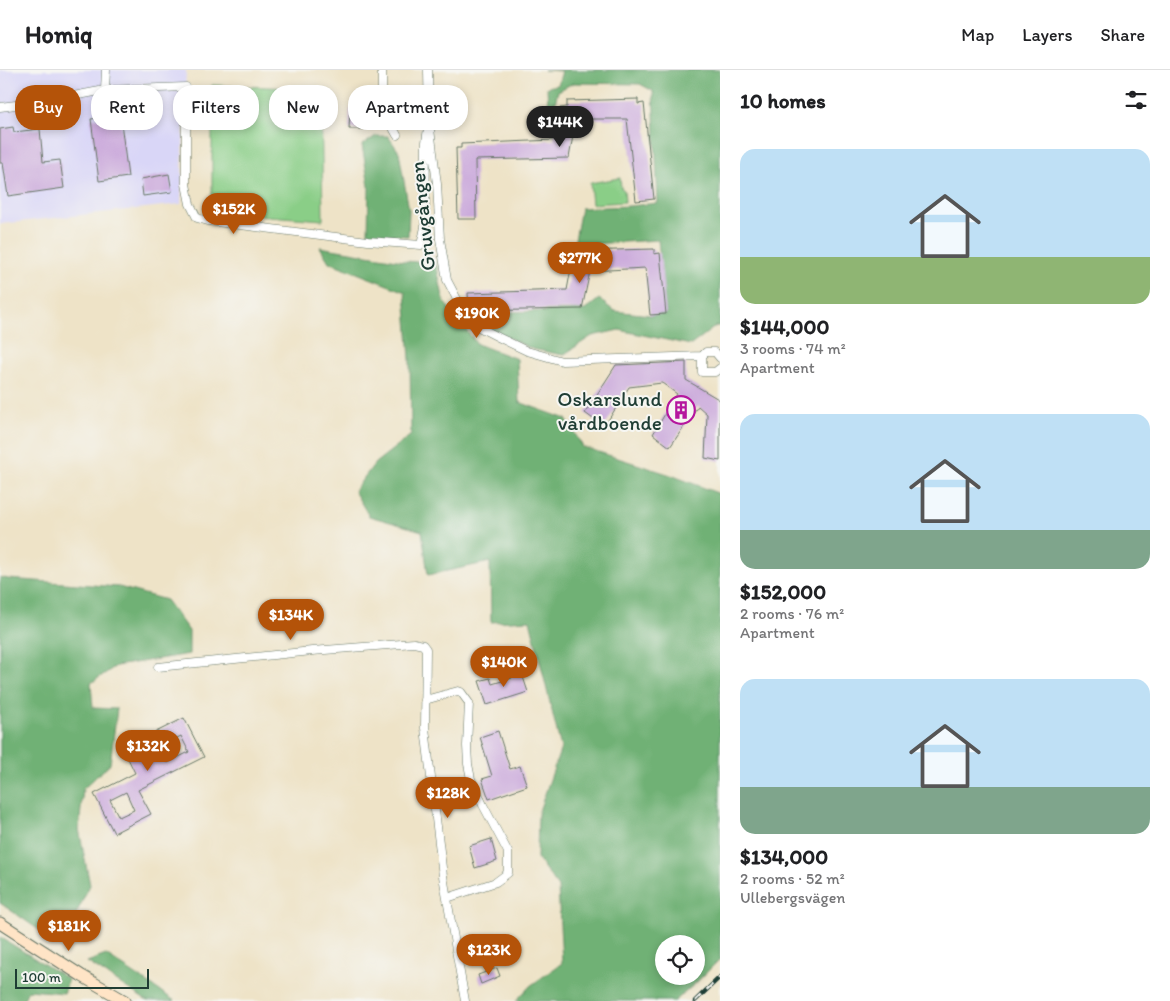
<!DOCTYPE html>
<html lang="en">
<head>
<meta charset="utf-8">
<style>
	:root { --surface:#fff; --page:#f6f6f6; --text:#202124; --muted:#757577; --line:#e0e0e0; --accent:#b45309 }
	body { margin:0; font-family:Itim,sans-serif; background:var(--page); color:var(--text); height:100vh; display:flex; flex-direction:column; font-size:19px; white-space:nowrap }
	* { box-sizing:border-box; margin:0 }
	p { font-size:16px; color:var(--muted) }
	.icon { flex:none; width:28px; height:28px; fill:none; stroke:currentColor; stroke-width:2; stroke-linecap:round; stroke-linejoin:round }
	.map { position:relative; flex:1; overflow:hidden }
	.details { display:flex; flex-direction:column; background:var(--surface); width:450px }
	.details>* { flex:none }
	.banner { position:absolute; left:15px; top:15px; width:475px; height:45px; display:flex; gap:10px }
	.tools { position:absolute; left:655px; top:865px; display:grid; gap:10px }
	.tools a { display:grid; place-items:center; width:50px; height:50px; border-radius:50%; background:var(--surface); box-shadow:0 2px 8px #0003; font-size:25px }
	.scale { position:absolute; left:15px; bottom:12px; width:134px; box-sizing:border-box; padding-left:5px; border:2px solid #1f3d34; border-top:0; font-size:14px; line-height:18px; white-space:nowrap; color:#1f3d34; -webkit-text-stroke:4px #f6f6f2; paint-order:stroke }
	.price { position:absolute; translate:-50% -42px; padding:0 11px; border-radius:18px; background:var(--accent); color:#fff; font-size:16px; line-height:32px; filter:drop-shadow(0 1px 2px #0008) }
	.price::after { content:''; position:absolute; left:50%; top:30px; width:15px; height:11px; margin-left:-8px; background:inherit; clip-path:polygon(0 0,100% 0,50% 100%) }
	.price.selected { background:#222; color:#fff }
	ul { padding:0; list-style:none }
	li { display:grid; align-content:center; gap:10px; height:265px; padding:0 20px }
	li span { display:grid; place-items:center; height:155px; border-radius:15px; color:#555 }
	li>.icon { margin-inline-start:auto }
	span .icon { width:90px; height:90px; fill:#fffc; stroke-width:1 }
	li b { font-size:21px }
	h2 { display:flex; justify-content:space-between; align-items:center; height:60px; padding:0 20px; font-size:21px }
	.chip { padding:0 18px; border-radius:20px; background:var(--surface); box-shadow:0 2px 8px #0003; font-size:18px; line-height:45px }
	.chip.selected { background:var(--accent); color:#fff }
	header { display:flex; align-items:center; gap:30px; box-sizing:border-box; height:70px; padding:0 25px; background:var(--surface); border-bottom:1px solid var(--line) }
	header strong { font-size:24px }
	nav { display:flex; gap:28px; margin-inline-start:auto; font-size:18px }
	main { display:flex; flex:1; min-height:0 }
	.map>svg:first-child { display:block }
	.built { fill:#d9d6f7 }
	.green { fill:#8ace87; stroke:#54865e }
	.forest { fill:#6fb174; stroke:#477754; fill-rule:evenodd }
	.building { fill:#ccacdc; fill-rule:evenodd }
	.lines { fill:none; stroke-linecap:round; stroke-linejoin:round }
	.street-casing { stroke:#677767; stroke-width:9 }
	.secondary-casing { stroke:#677767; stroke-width:13 }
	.street { stroke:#fff; stroke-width:8 }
	.secondary { stroke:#ffe4c6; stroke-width:11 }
	.rail-casing { stroke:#1f3d34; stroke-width:4.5 }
	.rail { stroke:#f6f6f2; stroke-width:2.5; stroke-dasharray:8; stroke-linecap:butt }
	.labels { text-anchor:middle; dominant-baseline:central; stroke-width:4; stroke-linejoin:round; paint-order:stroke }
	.street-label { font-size:21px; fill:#1f3d34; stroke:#f6f6f2 }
	.poi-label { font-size:21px; fill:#1f3d34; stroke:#f6f6f2; text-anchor:end }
</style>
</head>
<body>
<header>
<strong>Homiq</strong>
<nav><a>Map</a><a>Layers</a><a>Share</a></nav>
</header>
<main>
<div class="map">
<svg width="720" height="931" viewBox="0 0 720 931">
	<rect width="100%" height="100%" fill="#f6f6f2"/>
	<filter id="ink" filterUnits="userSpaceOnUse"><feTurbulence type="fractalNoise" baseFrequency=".02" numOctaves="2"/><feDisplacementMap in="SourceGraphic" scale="10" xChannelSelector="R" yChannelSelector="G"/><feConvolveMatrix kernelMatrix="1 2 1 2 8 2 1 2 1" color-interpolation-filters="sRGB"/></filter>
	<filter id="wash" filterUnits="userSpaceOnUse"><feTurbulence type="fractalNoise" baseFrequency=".0096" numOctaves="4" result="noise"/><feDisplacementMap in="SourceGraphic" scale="20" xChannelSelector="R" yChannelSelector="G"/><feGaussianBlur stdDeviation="1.12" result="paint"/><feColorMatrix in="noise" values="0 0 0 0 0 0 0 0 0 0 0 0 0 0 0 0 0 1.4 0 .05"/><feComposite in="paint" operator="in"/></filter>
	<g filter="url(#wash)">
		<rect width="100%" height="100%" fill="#eee3c7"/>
		<path class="built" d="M0 0H186L181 134 0 154Z"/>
		<path class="green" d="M212 15 321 19 323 150 212 142Z
			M620 108 621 118 624 120 625 132 592 134 590 113Z"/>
		<path class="forest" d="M544 0H720V256H716L691 275 619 260 592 266 563 285 532 279 473 251 472 243 585 240 599 229 614 241 650 245 666 244 658 170 574 175 581 138 630 136 658 133 653 21 640 14 573 13 558 21 549 57 547 17 558 15 562 1Z
			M376 66H388L399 82 409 140 408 166 368 164 369 116 362 75Z
			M320 177 403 191 436 193 444 232 477 274 517 289 519 332 566 349 583 377 671 405 720 424V889L698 911 675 931H516L530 916 562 893 558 817 537 788 538 744 561 678 530 550 491 552 490 492 428 505 422 461 369 446 354 421 375 393 411 365 410 289 405 222 329 192ZM664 874H696V906H664Z
			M0 507 8 509 119 517 166 530 189 561V584L116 596 91 613 93 638 117 639 110 694 83 719 79 759 90 815 61 875 0 833Z
			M0 867 68 909 64 923 28 920 23 931H0Z
			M106 885 175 931H147L87 892Z"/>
		<g id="blocks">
			<path class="building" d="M638 29V34L644 33 654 129 636 131 627 49H576L569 88 475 90 476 149H458L456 78H461V74L554 70 560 38 567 37V31Z
				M350 39 380 41 381 47H367L366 59H349Z
				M120 45 128 107 99 111 91 49Z
				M13 57 14 62 40 59 43 92 60 90 64 118 8 126 3 93H0V59Z
				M169 104 172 122 143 126 141 109Z
				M654 179V184L660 183 666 244 650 245 645 198 590 201 582 239 469 241 468 223 567 220 573 188H579V181Z
				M686 292V310L720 330V391L705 388 707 344 698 336 670 377 653 364 677 324 662 313 629 317 604 357 585 343 616 295Z
				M520 598 528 622 487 635 479 611 490 608 492 614 512 608 509 601Z
				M184 648 204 687 138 720 151 744 114 763 94 724 135 703 124 680 142 671V669ZM181 666 189 682 167 693 159 677ZM126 722 134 740 119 747 110 730Z
				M498 661 510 699 520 696 527 716 489 729 482 709 492 706 480 667Z
				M491 769 497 791 475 798 469 776Z
				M497 898 500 906 481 914 478 905Z"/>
		</g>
	</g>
	<g filter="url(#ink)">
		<use href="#blocks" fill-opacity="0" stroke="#677767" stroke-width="1"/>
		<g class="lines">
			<defs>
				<path id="street" d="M382 0V29L387 47 397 65
					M428 0 429 51 437 114 440 169 447 210 469 252 500 268 527 281 562 291 702 286 706 282H715L720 288
					M105 20 106 0
					M0 37 47 31 105 20 186 17V114L190 134 197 148 208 151 368 171 421 175 425 157 426 72 429 51
					M702 286V302H715L720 298
					M158 597 312 581 414 573 423 575 426 579 425 658 443 806 465 931
					M425 630 458 621 461 622 469 633 467 676 468 694 471 709 483 735 508 782V803L496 812 447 828"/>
				<path id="secondary" d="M0 853 82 906 125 931"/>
			</defs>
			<use href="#street" class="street-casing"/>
			<use href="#secondary" class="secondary-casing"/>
			<use href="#street" class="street"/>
			<use href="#secondary" class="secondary"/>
			<defs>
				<path id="rail" d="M695 931 720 907"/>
			</defs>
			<use href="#rail" class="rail-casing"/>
			<use href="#rail" class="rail"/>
		</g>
	</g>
	<defs>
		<symbol id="building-ring" viewBox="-11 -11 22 22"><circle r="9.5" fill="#f6f6f2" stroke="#b5179e" stroke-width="1.5"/><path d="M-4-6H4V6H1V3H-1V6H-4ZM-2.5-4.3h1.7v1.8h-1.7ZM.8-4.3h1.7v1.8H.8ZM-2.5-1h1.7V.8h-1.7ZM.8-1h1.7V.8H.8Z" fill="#b5179e"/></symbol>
	</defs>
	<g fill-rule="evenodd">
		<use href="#building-ring" x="665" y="324" width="32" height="32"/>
	</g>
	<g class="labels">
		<g class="street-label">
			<text transform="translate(422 146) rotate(-96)">Gruvgången</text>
		</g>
		<g class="poi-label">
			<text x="662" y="328">Oskarslund<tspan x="662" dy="24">vårdboende</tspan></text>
		</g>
	</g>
</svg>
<div class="tools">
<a><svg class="icon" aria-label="locate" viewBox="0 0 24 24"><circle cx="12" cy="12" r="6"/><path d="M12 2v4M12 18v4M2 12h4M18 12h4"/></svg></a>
</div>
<div class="scale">100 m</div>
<b class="price selected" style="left:560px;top:78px">$144K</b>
<b class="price" style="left:234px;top:165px">$152K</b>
<b class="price" style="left:580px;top:214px">$277K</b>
<b class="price" style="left:477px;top:269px">$190K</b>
<b class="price" style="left:291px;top:571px">$134K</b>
<b class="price" style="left:504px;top:618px">$140K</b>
<b class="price" style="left:148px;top:702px">$132K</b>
<b class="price" style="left:448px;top:749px">$128K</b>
<b class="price" style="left:69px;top:882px">$181K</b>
<b class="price" style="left:489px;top:906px">$123K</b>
<div class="banner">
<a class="chip selected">Buy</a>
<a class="chip">Rent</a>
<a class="chip">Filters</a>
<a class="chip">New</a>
<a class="chip">Apartment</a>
</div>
</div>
<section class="details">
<h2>10 homes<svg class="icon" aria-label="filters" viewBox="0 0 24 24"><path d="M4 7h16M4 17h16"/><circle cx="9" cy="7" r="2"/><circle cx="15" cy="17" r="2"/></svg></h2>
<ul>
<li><span style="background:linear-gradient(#bfe0f5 70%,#8fb573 0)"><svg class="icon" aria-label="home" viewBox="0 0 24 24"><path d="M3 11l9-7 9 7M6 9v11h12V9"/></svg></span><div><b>$144,000</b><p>3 rooms · 74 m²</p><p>Apartment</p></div></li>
<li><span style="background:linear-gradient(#bfe0f5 75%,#7fa58c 0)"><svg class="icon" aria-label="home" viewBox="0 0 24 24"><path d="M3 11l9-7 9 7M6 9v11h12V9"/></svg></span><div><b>$152,000</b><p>2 rooms · 76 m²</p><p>Apartment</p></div></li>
<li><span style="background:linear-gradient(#bfe0f5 70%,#7fa58c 0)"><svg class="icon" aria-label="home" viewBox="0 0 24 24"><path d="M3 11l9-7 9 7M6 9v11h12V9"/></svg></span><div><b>$134,000</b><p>2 rooms · 52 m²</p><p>Ullebergsvägen</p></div></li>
</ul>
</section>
</main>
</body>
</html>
